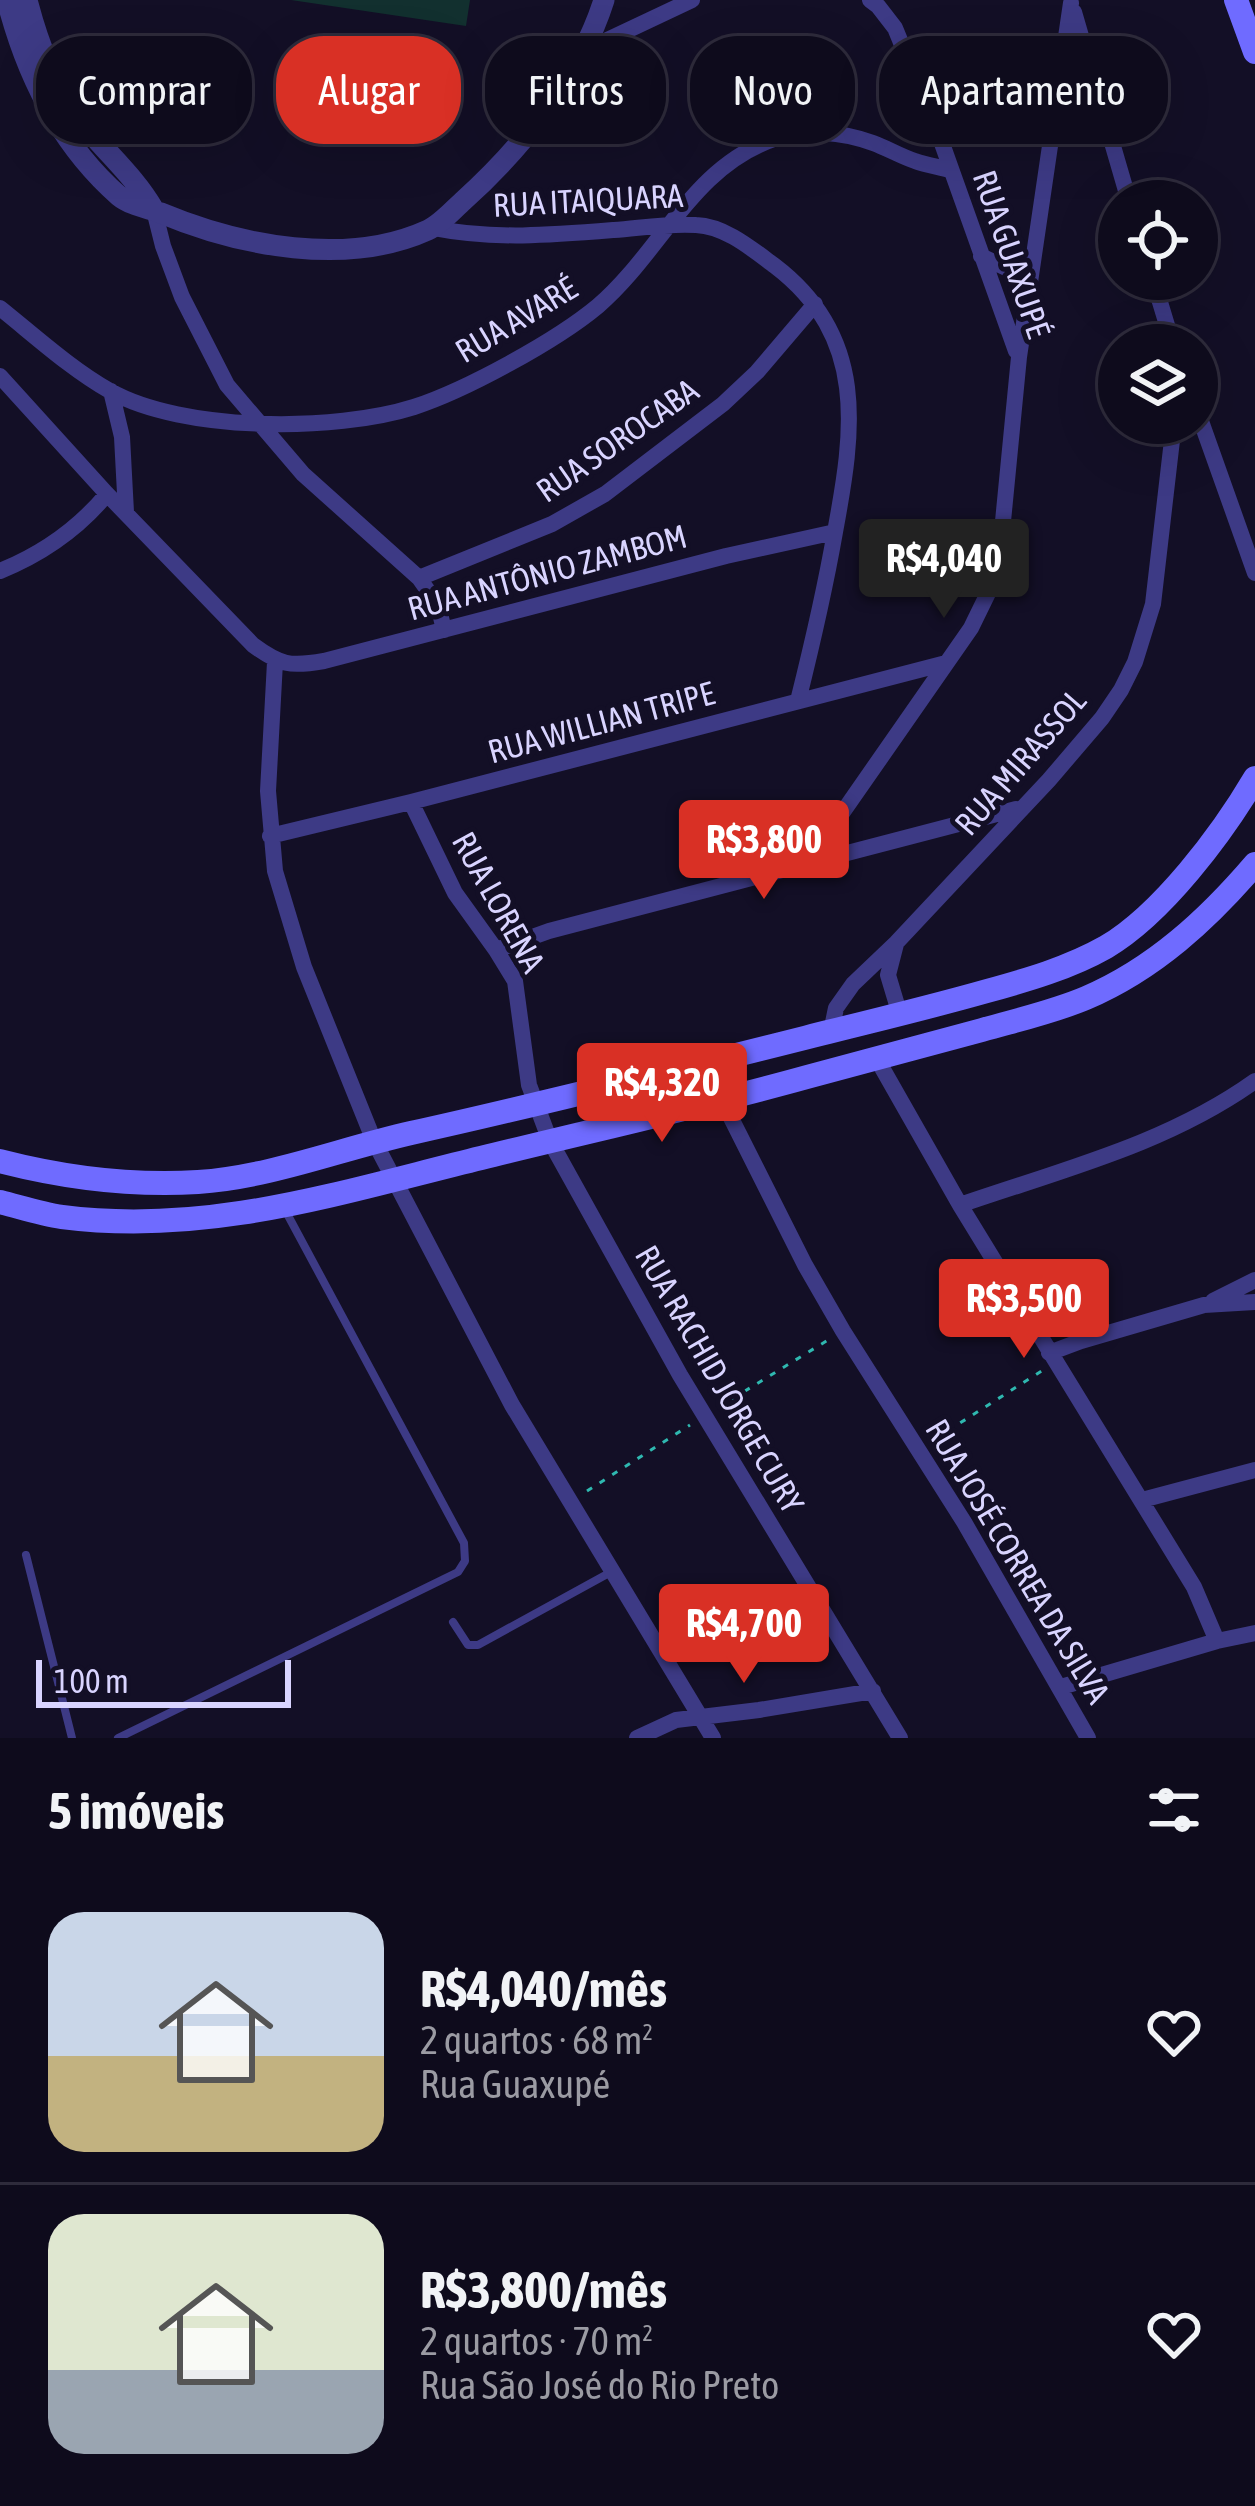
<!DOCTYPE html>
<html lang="pt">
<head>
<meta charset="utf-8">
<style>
	:root { --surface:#0e0b1c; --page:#171425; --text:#f1f3f6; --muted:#9b9ba3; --line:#2e2b3b; --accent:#d93025 }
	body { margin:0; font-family:"Asap Condensed",sans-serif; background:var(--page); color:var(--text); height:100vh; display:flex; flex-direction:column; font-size:45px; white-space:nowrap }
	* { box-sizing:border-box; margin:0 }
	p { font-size:39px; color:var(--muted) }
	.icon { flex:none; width:66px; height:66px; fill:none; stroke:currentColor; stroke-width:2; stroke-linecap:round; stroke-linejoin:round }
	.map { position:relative; height:1738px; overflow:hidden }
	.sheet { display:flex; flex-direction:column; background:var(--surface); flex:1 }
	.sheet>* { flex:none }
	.banner { position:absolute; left:36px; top:36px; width:1185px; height:108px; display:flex; gap:24px }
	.tools { position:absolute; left:1098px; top:180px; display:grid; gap:24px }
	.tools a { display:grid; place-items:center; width:120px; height:120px; border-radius:50%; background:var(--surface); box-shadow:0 12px 48px #0002,0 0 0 3px var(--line); font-size:60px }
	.scale { position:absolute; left:36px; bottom:30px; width:255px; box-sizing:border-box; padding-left:12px; border:6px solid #d9d4ff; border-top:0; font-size:33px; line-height:42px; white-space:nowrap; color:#d9d4ff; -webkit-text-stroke:9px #130f26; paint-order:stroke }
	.price { position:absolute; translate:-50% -102px; padding:0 27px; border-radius:12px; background:var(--accent); color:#fff; font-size:39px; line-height:78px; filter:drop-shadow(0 3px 6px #0008) }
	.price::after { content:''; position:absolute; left:50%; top:72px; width:36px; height:27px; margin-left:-18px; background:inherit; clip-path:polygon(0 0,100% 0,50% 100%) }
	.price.selected { background:#222; color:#fff }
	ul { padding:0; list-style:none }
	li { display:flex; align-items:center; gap:36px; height:300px; padding:0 48px }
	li+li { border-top:3px solid var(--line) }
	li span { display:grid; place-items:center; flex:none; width:336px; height:240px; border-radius:36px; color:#555 }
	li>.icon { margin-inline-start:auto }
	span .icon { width:144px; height:144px; fill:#fffc; stroke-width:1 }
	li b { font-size:51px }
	h2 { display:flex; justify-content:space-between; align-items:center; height:144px; padding:0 48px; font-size:51px }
	.tag { padding:0 42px; border-radius:48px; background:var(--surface); box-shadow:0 12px 48px #0002,0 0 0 3px var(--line); font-size:42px; line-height:108px }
	.tag.selected { background:var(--accent); color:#fff }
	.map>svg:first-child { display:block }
	.green { fill:#12302f }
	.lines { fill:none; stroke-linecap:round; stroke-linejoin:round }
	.path { stroke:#2fb8b0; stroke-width:3; stroke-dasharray:6 9; stroke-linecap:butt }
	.service { stroke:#3d3a85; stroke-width:8 }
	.minor { stroke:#3d3a85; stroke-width:16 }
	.tertiary { stroke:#3d3a85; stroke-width:21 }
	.secondary { stroke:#6f6bff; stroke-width:24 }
	.labels { text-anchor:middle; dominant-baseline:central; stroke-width:10; stroke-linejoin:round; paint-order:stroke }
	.street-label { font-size:33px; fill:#d9d4ff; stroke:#130f26 }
</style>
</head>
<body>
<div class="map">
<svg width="1255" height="1738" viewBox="0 0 1255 1738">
	<rect width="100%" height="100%" fill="#130f26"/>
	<path class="green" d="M291 0H470L466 26Z"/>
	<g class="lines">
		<path class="path" d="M719 1407 828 1340
			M935 1439 1043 1370
			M587 1491 690 1425"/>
		<path class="service" d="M26 1555 72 1738
			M453 1622 468 1645H478L611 1572
			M118 1738 458 1572 465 1561 464 1543 284 1208"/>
		<path class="minor" d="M870 0 878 6 895 28 939 135 1016 351
			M1074 12 1129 201
			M584 51 692 0
			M1052 125 1105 118
			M154 210 163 246 182 297 227 385 303 474 419 578 438 605 444 630
			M433 228C493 240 553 235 614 230 641 228 669 223 696 225 725 226 752 249 775 266 868 337 854 430 835 532 825 589 812 645 798 701
			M981 256 1029 279
			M1153 279 1173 345
			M0 308C35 336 71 369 110 391 183 432 335 432 414 407 466 390 556 341 598 306 660 253 692 167 774 139 805 128 843 132 873 143 887 148 900 156 915 161 926 165 939 167 950 170
			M0 376 107 494 253 645C280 665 290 667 324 661L726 556 835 532
			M111 391 122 437 126 512
			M1197 410 1255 573
			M0 571C42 554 78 529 107 494
			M419 578 552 524 605 494 723 404 757 372 815 304
			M275 662 268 791 275 871 304 967 374 1141 512 1405 713 1738
			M411 802 455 893 496 950 515 981 529 1085 550 1141 680 1375 900 1738
			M270 836 411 802 946 663
			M828 858 838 819 971 628 991 587 1000 552 1019 357 1071 3
			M896 944 888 975 900 1015
			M496 950 549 931 1016 809
			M831 1032 836 1008 853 984 896 943 1049 780 1102 718 1121 690 1135 662 1153 604 1174 423
			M877 1059 960 1205 1194 1587 1217 1641
			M722 1100 805 1265 843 1331 964 1522 1088 1738
			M960 1205C1061 1170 1167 1144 1255 1081
			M1213 1301 1255 1280
			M1049 1353 1081 1341 1204 1305 1255 1302
			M1142 1500 1255 1470
			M1061 1687 1217 1641 1255 1633
			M637 1738 676 1720 759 1710 873 1691"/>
		<path class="tertiary" d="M7 0C26 74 61 145 119 196 130 205 147 208 161 213 240 246 347 267 428 230 441 224 453 210 463 201 522 148 580 76 604 0
			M27 0C37 39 52 81 76 114 101 149 132 172 154 210"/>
		<path class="secondary" d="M1236 0 1255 52
			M0 1161C66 1178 131 1186 198 1182 271 1177 340 1149 411 1133 551 1102 689 1067 828 1032 881 1019 934 1006 987 991 1027 980 1069 968 1106 947 1162 914 1222 834 1255 778
			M0 1202C20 1207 41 1214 62 1217 208 1236 341 1192 481 1158 590 1131 699 1107 807 1077 865 1061 924 1046 982 1030 1017 1020 1053 1012 1086 998 1154 969 1208 919 1255 864"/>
	</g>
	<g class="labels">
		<g class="street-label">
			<text transform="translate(588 200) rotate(-3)">RUA ITAIQUARA</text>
			<text transform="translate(1012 254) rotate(71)">RUA GUAXUPÉ</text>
			<text transform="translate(516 319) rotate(-31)">RUA AVARÉ</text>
			<text transform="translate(617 440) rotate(-35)">RUA SOROCABA</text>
			<text transform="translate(547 572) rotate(-15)">RUA ANTÔNIO ZAMBOM</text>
			<text transform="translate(601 722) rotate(-15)">RUA WILLIAN TRIPE</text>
			<text transform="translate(1020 762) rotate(-49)">RUA MIRASSOL</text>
			<text transform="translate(499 902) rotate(61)">RUA LORENA</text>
			<text transform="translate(720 1379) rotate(60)">RUA RACHID JORGE CURY</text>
			<text transform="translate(1018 1561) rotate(59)">RUA JOSÉ CORREA DA SILVA</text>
		</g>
	</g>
</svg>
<div class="tools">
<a><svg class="icon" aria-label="locate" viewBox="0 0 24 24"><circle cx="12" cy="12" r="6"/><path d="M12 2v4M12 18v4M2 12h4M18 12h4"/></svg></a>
<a><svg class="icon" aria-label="layers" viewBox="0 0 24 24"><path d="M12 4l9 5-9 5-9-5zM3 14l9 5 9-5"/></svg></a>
</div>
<div class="scale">100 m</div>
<b class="price selected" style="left:944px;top:621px">R$4,040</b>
<b class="price" style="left:764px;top:902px">R$3,800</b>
<b class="price" style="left:662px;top:1145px">R$4,320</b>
<b class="price" style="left:1024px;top:1361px">R$3,500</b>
<b class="price" style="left:744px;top:1686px">R$4,700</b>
<div class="banner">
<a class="tag">Comprar</a>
<a class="tag selected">Alugar</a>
<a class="tag">Filtros</a>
<a class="tag">Novo</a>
<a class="tag">Apartamento</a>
</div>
</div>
<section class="sheet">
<h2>5 imóveis<svg class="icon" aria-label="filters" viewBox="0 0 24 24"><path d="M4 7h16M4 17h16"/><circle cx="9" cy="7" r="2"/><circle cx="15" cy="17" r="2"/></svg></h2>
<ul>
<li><span style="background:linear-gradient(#c9d6e8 60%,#c2b280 0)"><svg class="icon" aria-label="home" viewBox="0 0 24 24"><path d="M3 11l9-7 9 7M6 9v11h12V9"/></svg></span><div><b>R$4,040/mês</b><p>2 quartos · 68 m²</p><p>Rua Guaxupé</p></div><svg class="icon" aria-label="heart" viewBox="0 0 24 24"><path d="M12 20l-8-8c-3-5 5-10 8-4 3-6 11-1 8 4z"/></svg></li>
<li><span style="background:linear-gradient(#dfe7d0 65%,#9aa5b1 0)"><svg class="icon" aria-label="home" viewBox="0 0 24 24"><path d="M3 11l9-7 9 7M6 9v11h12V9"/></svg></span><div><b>R$3,800/mês</b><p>2 quartos · 70 m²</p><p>Rua São José do Rio Preto</p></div><svg class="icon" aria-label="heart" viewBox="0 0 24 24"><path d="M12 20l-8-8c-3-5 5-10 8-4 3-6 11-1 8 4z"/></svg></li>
</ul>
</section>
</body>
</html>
